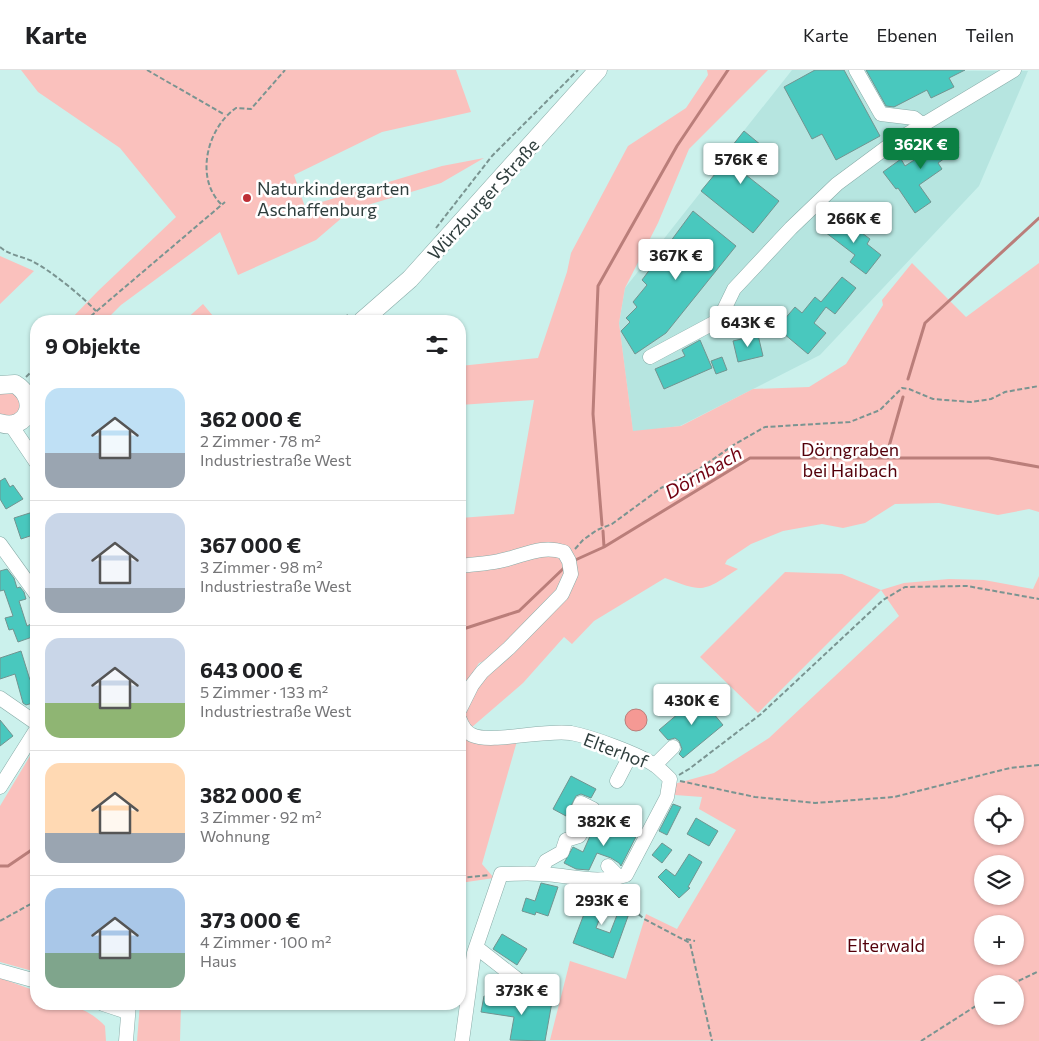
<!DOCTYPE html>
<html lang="de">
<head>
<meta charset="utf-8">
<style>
	:root { --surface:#fff; --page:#f6f6f6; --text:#202124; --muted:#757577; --line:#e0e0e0; --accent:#0b8043 }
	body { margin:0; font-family:Commissioner,sans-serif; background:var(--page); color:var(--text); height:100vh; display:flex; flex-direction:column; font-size:19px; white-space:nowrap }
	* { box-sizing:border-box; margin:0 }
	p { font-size:16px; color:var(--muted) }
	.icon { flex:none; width:28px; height:28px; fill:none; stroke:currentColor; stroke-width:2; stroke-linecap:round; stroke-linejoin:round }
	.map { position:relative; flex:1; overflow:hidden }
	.sheet { position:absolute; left:30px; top:245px; width:436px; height:695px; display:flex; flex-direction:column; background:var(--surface); border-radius:20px; box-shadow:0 1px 4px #0004 }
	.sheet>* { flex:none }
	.fabs { position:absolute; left:974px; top:725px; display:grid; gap:10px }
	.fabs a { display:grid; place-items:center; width:50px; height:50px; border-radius:50%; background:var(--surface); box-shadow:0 1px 4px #0004; font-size:25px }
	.price { position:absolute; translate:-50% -42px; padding:0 11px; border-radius:5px; background:#fff; color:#222; font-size:16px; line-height:32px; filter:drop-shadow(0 1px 2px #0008) }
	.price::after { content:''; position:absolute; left:50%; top:30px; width:15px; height:11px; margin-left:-8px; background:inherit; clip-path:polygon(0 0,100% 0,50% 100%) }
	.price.current { background:var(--accent); color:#fff }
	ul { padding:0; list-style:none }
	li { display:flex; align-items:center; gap:15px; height:125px; padding:0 15px }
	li+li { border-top:1px solid var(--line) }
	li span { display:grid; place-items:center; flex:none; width:140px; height:100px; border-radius:15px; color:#555 }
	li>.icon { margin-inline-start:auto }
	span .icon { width:60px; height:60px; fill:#fffc; stroke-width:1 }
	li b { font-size:21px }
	h2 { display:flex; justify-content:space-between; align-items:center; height:60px; padding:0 15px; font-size:21px }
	header { display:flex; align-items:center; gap:30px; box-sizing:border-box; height:70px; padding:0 25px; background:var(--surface); border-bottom:1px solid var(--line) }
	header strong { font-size:24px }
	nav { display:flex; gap:28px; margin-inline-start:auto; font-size:18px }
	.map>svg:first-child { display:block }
	.built { fill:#b6e5e0 }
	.green { fill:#fac1bd; fill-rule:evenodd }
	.water { fill:#f59994; stroke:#ba7e7a }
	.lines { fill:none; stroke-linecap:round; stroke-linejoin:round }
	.stream { stroke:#ba7e7a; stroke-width:3 }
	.building { fill:#49c8be; stroke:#719490; fill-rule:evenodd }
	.minor-casing { stroke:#89aca8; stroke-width:15 }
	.major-casing { stroke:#89aca8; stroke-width:19 }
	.path { stroke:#7a9491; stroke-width:2; stroke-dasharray:5 2.5; stroke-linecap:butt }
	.minor { stroke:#fff; stroke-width:14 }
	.major { stroke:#fff; stroke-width:18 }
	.poi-dot { fill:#be2f36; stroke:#fff; stroke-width:2 }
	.labels { text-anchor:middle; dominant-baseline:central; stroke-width:5; stroke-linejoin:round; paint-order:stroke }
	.poi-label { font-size:18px; fill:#2f3e3d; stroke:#fff; text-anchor:start }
	.street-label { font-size:18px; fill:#2f3e3d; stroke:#fff }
	.park-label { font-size:18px; fill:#53000a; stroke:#fff }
	.water-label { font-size:19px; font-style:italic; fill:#710010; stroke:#fff }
</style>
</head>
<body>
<header>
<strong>Karte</strong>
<nav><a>Karte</a><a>Ebenen</a><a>Teilen</a></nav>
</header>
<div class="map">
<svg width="1039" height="971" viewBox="0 0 1039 971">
	<rect width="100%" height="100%" fill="#cbf1ec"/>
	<path class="built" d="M792 0 1039 1H1028L979 116 820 285 680 356 633 362 619 253 625 218 719 99 716 96Z"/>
	<path class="green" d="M21 0H456L471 42 382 62 294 105 305 137 442 96 484 88 441 113 351 140 316 170 238 205 220 162 121 235 105 251H69L98 221 176 147 120 78 38 22Z
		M707 0H768L689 79 658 153 625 218 619 253 633 361 681 356 753 319 809 317 846 294 883 235 882 230 912 193 966 247 1039 193V442L1029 439 998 445 939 433 895 434 865 453 856 455 843 458 822 454 783 461 751 474 727 490 725 494 738 499C702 522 705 523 665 508L594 551 572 574 564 567 523 613 472 657 464 644C475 617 492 599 514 580L479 593 460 623V448L514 444 534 330 460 335V296L538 288 567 202 571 183 628 76 686 38 708 5Z
		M0 186 34 201 0 234Z
		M203 234 213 246 207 251H184Z
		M12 319 23 335 14 347 0 346V321Z
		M785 502 842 504 881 520 904 513 949 509 984 510 1033 519 1039 506V971L550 970 570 891 626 909 646 844 677 859 736 760 699 739 702 727 675 725 674 714 714 703 769 668 899 546 881 520 758 643 700 587ZM982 734H1015V766H982ZM982 794H1015V826H982ZM982 854H1015V886H982ZM982 914H1015V946H982Z
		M460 660 517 671 482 794 494 808 460 813Z
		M36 676V902L0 892V736Z
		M0 908 36 921V934C65 934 84 934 105 956L106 971H0Z
		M140 934H181L180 971H137Z"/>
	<path class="water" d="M625 650a11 11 0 1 1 22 0a11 11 0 1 1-22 0Z"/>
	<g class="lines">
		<path class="stream" d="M908 309 925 253 1039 148
			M886 387 903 327
			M602 455 593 344 598 216 677 76 728 0
			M603 461 604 477
			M573 491 604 477 750 388H989L1039 397
			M460 560 519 541 565 497
			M0 796H8L36 777"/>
	</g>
	<path class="building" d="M815 0H844L880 66 836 90 822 64 812 69 784 17Z
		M866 0H965L949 8 954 17 931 28 927 20 894 37 886 36Z
		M744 61 767 80 746 105 779 131 753 163 701 121 720 98 716 96Z
		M947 61 959 78 938 93 942 99 919 115 931 132 915 143 898 118 896 119 883 102 901 89 905 96 919 87 916 82Z
		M693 141 736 176 666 263 635 284 621 261 630 252 626 248 637 237 633 232 647 215 642 210Z
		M838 145 870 169 867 174 881 185 866 204 850 192 855 185 825 162Z
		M842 207 856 218 835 244 826 237 814 253 826 263 808 284 777 258 795 237 802 243 815 227 821 232Z
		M758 265 763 286 738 292 733 271Z
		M700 270 712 298 664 319 655 299 685 286 682 280Z
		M722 287 727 300 716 304 711 291Z
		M5 408 10 417 13 415 23 429 6 439 0 429V411Z
		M36 441V464L21 469 14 448Z
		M7 499 14 508 17 518 20 517 24 522 26 529 19 531 27 556 31 554 35 566 18 572 13 559 9 560 5 548 13 546 4 520 0 521V501Z
		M21 581 30 610 36 608V632L26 635 23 633 15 604 0 609V588Z
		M699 626 723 655 683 688 679 684 682 679 679 671 675 668 668 670 659 660Z
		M0 650 13 666 0 676Z
		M571 706 596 719 591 728 581 724 576 726 566 746 553 739Z
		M673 734 681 737 667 765 659 761Z
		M696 748 718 761 709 776 687 764Z
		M629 752 640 759 621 796 619 793 611 788 597 783 589 800 576 799 564 793 573 777 583 782 594 757 603 761 605 756 622 764Z
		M662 773 672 780 662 793 652 785Z
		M689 784 702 792 688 817 690 818 679 828 658 807 666 799 675 806Z
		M541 813 558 817 548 846 536 842 535 845 522 841 526 828 535 831Z
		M592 823 631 838 613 888 573 873ZM603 840 617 845 610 863 596 858Z
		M502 864 527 879 517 895 493 879Z
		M513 925 537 932H552L545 971 510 970 514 947 481 942 484 926 512 931Z"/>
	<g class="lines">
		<defs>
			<path id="minor" d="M856 0 881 44 914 48 923 55
				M650 287 719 250 734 219 791 158 837 114 891 74 1014 0
				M11 355 36 392
				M0 474 36 524
				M460 496C473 494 487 494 499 491 522 487 540 474 564 482L569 491 571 504 562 524 509 578 482 602 472 615 460 639
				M0 628 36 653
				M460 650C462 656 466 662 472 665 491 674 544 659 571 663 592 667 639 684 656 696 661 700 666 705 670 709L667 727 626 805C596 815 572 805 541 804 528 803 514 804 501 804L474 883 462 971
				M655 695 673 677
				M617 711 631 684
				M0 717 36 660
				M608 796 619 807
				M540 803 546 791 562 782 566 770 579 766 593 739 581 733 575 746 586 751
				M476 877 517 909 538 923
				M0 901 36 911
				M103 934 127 942
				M126 971 129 934"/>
			<path id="major" d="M362 251 410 209 598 0
				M0 315 15 314C40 329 28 362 0 353"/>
		</defs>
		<use href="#minor" class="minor-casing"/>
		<use href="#major" class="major-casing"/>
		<path class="path" d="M147 0 225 45
			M221 134C194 107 208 57 236 38L251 39 285 0
			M436 158 492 86 578 0
			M0 177C9 185 21 186 32 191 50 200 82 226 96 241
			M85 251 225 132
			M337 251 350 244
			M26 307 36 297
			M575 479 583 470 597 460 612 454 661 418 699 399 735 374 765 357 850 352 880 340 902 318 909 319 933 329 971 332 991 329 1005 322 1039 316
			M679 705 689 699 761 644 883 530 905 517 967 516 1039 529
			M680 711 755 727 815 733 894 727 1010 698 1039 695
			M460 808 489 805
			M601 821 620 828 644 849 690 873 712 971
			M620 828 625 817
			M0 851 36 831
			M686 869 695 871
			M1012 914 1039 901
			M921 971 982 932"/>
		<use href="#minor" class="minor"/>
		<use href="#major" class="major"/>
	</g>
	<circle class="poi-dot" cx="247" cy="128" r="5"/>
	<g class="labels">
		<g class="poi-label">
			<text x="257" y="118">Naturkindergarten<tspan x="257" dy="21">Aschaffenburg</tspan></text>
		</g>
		<g class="street-label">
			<text transform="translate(483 129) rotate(-48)">Würzburger Straße</text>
			<text transform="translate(616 680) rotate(21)">Elterhof</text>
		</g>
		<g class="park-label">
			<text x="850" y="379">Dörngraben<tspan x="850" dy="21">bei Haibach</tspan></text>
			<text x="886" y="875">Elterwald</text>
		</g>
		<g class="water-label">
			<text transform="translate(703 402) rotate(-30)">Dörnbach</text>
		</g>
	</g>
</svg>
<div class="fabs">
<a><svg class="icon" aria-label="locate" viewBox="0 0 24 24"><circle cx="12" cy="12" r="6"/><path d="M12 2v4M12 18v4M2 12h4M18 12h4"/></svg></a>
<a><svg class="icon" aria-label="layers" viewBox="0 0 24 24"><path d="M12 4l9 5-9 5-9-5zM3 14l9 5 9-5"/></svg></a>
<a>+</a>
<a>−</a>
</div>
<b class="price current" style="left:921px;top:100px">362K €</b>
<b class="price" style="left:741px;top:115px">576K €</b>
<b class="price" style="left:854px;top:174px">266K €</b>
<b class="price" style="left:676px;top:211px">367K €</b>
<b class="price" style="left:748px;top:278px">643K €</b>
<b class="price" style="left:692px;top:656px">430K €</b>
<b class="price" style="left:604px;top:777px">382K €</b>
<b class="price" style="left:602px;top:856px">293K €</b>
<b class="price" style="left:522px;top:946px">373K €</b>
<section class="sheet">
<h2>9 Objekte<svg class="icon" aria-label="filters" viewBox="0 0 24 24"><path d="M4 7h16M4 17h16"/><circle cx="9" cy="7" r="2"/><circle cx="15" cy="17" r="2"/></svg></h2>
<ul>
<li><span style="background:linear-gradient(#bfe0f5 65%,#9aa5b1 0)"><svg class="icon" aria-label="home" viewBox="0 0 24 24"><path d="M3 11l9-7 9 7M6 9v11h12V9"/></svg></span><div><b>362 000 €</b><p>2 Zimmer · 78 m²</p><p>Industriestraße West</p></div></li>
<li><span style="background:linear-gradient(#c9d6e8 75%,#9aa5b1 0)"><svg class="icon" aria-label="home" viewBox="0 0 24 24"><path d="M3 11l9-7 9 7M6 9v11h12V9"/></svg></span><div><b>367 000 €</b><p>3 Zimmer · 98 m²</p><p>Industriestraße West</p></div></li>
<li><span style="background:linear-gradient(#c9d6e8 65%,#8fb573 0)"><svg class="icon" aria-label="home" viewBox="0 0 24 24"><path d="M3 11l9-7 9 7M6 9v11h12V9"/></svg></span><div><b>643 000 €</b><p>5 Zimmer · 133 m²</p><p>Industriestraße West</p></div></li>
<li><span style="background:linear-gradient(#ffd9b3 70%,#9aa5b1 0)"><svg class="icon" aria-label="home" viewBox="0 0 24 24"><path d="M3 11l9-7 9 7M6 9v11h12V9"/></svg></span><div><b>382 000 €</b><p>3 Zimmer · 92 m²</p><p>Wohnung</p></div></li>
<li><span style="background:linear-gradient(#a9c7e8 65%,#7fa58c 0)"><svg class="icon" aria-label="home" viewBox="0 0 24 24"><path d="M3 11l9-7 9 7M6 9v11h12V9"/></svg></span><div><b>373 000 €</b><p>4 Zimmer · 100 m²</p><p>Haus</p></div></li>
</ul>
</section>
</div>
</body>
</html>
